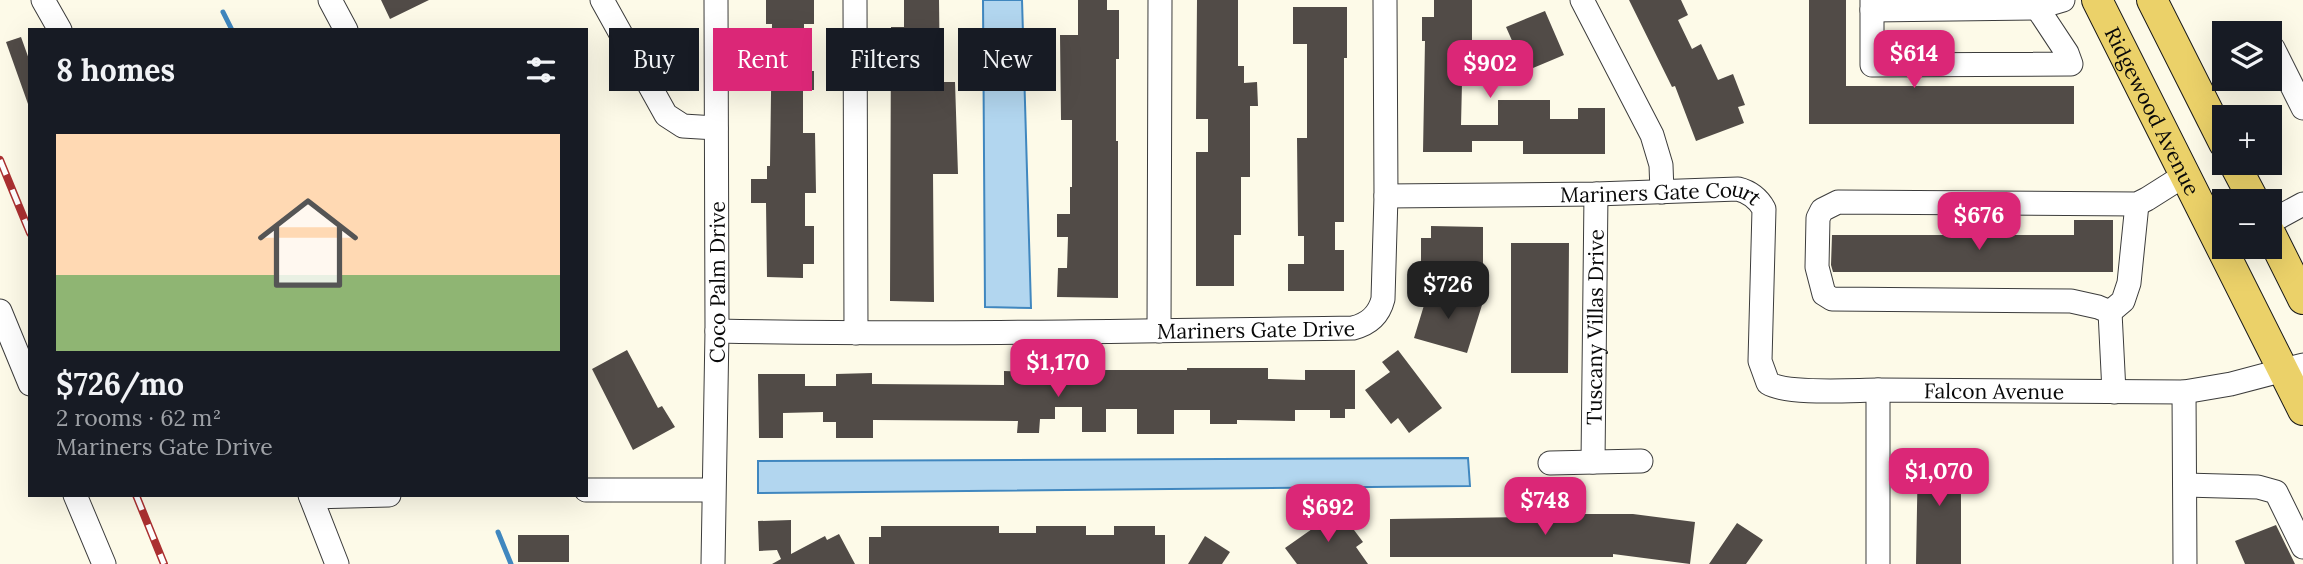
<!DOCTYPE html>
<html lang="en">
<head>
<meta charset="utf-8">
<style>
	:root { --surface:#171b24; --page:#242831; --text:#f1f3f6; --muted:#9ea1a6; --accent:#db2777 }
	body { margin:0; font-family:Lora,serif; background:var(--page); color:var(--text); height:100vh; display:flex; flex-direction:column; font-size:26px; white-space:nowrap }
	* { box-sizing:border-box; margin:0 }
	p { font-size:23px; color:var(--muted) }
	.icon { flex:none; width:38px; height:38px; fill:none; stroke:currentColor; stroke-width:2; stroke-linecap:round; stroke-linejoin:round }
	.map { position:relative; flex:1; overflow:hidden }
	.drawer { position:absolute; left:28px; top:28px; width:560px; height:469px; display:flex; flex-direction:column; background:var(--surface); border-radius:0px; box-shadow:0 7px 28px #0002 }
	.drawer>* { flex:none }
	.guide { position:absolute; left:609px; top:28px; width:665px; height:63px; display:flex; gap:14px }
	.tools { position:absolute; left:2212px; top:21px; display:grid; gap:14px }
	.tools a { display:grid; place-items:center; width:70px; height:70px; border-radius:0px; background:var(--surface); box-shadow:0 7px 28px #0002; font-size:35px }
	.price { position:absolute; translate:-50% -60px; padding:0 16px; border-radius:14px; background:var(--accent); color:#fff; font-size:23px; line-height:46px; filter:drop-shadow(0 2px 4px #0008) }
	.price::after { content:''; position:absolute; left:50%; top:42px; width:21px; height:16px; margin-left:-10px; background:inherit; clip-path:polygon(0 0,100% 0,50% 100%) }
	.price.active { background:#222; color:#fff }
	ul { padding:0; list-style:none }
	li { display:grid; align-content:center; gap:14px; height:371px; padding:0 28px }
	li span { display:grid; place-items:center; height:217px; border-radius:0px; color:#555 }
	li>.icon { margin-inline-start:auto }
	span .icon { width:126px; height:126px; fill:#fffc; stroke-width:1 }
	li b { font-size:30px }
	h2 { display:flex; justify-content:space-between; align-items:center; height:84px; padding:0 28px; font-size:30px }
	.pill { padding:0 24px; border-radius:0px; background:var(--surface); box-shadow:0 7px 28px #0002; font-size:24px; line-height:63px }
	.pill.active { background:var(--accent); color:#fff }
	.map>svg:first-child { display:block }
	.water { fill:#b2d6ef; stroke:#4087bf; stroke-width:2 }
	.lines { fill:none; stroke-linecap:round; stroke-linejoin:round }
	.stream { stroke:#4087bf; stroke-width:5 }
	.building { fill:#514b47 }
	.minor-casing { stroke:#3c3c3c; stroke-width:25 }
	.major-casing { stroke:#1a1a1a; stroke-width:32 }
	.minor { stroke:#fff; stroke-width:23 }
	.major { stroke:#ebd169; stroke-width:30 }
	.rail-casing { stroke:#ab3031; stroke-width:8 }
	.rail { stroke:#fff; stroke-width:5; stroke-dasharray:16; stroke-linecap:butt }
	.labels { text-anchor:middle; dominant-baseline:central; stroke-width:7; stroke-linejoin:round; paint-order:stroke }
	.street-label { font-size:21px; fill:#090909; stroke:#fff }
</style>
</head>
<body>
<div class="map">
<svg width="2303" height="564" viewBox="0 0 2303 564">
	<rect width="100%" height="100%" fill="#fdfae8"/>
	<path class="water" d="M983 0H1022L1031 308 985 307Z
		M1468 458 1470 486 758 493V461Z"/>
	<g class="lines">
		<path class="stream" d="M223 12 232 30
			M498 532 511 564"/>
	</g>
	<path class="building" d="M381 0H429L390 19Z
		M766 0H814V24H804V71H814V90H803V133H815L816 193H805V226H814V264H803V278L767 277 766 203H751V179H767V166H770L772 24H766Z
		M904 0H939L940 82H955L958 174H933L934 302 890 301 891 27H904Z
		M1078 0H1107V10H1119V59H1116V141H1118V298L1057 297 1058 268H1067L1068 237H1057V214H1070V187H1072V120H1061L1060 35H1078Z
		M1197 0H1238V66H1244V83L1257 82 1258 106H1250V177H1241V235H1234V286H1196V152H1208V119H1196Z
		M1434 0H1472V41H1463L1461 125H1498V100H1550V119H1578V108H1605V154H1523V141H1472V152H1423L1425 41H1422V17H1434Z
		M1629 0H1681L1688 15 1678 20 1692 49 1701 44 1718 80 1733 74 1745 105 1738 107 1744 123 1696 141 1675 86 1672 87Z
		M1809 0H1846V86H2074V124H1809Z
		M1293 7H1347V58H1344V222H1335V250H1344V291H1288V264H1304V236H1298L1297 138H1307V44H1293Z
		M1545 11 1564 55 1533 68 1529 58 1521 61 1506 27Z
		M21 37 30 62 28 104 6 42Z
		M2074 220H2113V272H1833L1831 265 1832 235H2074Z
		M1431 226 1483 227V265H1469V278H1421V238H1431Z
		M1511 243H1569L1568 373H1511Z
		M1429 289 1482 305 1467 353 1414 338Z
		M627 350 658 408 662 406 675 427 633 450 592 369Z
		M1398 350 1442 408 1409 433 1398 418 1391 424 1365 390 1390 372 1382 362Z
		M1187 368H1268V379L1305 380V370H1355V409H1345V418H1330V410H1295V421L1237 420V424H1210V410H1174V434H1137V409H1106V432H1082V407H1055V419H1040L1039 433H1017L1018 421 873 420V438H836V422H823V412L783 413V438H759L758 374H805V386H836V374L872 373V384L1004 385V371L1041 372 1040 382H1068V370H1187Z
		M1918 452H1964V486H1961V564H1916Z
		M1339 510 1363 542 1356 547 1368 564H1297L1285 548Z
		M1582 514H1633L1695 522 1690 564 1613 554V557H1390V519L1582 516Z
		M791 520V554L825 536 827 540 839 534 855 564H772L781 559 777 550 759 551 758 521Z
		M1737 523 1763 540 1746 564H1709Z
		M2276 525 2295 564H2245L2235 541Z
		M881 526H999V533H1036V526H1086V535H1114V526H1155V535H1165V564H869V537H881Z
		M518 535H569V562H518Z
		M1205 536 1230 552 1222 564H1188Z"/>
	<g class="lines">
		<defs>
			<g id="minor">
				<path d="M43 0 60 30"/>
				<path d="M330 0 346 30"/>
				<path d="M602 0 666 115 683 126 716 128"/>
				<path d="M855 0 856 333"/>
				<path d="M1582 0 1652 135 1661 165 1662 192"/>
				<path d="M1872 0V10L2036 8 2063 0"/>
				<path d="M1872 10V65L2071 64 2067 53 2032 0"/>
				<path d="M2273 48 2303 108"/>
				<path id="s1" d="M1386 196 1596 194 1738 189C1750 192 1758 198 1764 209L1760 361 1768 383C1787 395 1854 390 1878 390"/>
				<path d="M2270 222 2303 204"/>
				<path d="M0 311 30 384"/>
				<path d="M2110 312 2123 301 2129 283 2137 204"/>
				<path id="s2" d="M717 331C929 335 1141 331 1353 328 1369 324 1379 315 1383 299L1386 196 1385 0"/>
				<path d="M1159 331 1160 0"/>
				<path d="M2114 392 2110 312 2098 307 2071 301 1832 299 1824 294 1817 267 1818 218 1822 210 1838 202 2137 204 2147 199 2185 175"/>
				<path d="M2184 392 2185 564"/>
				<path id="s3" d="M1593 462 1596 194"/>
				<path d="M1550 463 1641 461"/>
				<path d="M2185 485 2258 487 2276 492 2303 547"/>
				<path d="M586 490H713"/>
				<path d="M75 495 104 564"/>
				<path d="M310 495 337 564"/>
				<path d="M311 497 389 495"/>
				<path id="s4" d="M713 564 717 331 716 0"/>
				<path id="s5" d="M1878 564V390L2184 392 2231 384 2303 365"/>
			</g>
			<g id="major">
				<path id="s6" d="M2097 0 2303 410"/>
				<path d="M2152 0 2224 143"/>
				<path d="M2234 163 2254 201"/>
				<path d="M2270 233 2303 299"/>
			</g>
		</defs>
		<use href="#minor" class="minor-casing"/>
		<use href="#major" class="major-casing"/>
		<use href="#minor" class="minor"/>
		<use href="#major" class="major"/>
		<defs>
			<path id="rail" d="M0 160 30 233
				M136 495 164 564"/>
		</defs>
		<use href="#rail" class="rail-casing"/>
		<use href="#rail" class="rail"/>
	</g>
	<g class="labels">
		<g class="street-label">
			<text stroke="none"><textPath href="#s6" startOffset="124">Ridgewood Avenue</textPath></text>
			<text stroke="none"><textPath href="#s1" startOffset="275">Mariners Gate Court</textPath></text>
			<text stroke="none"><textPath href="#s4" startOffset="282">Coco Palm Drive</textPath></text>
			<text stroke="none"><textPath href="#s2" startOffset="539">Mariners Gate Drive</textPath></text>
			<text stroke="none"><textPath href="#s3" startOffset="135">Tuscany Villas Drive</textPath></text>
			<text stroke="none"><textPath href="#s5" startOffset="290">Falcon Avenue</textPath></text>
		</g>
	</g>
</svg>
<div class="tools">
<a><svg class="icon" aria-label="layers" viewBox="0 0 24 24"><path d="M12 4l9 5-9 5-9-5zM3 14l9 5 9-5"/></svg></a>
<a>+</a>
<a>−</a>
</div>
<b class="price" style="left:1914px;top:90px">$614</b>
<b class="price" style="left:1490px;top:100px">$902</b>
<b class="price" style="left:1979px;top:252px">$676</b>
<b class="price active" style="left:1448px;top:321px">$726</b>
<b class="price" style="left:1058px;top:399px">$1,170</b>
<b class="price" style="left:1939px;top:508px">$1,070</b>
<b class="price" style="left:1545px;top:537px">$748</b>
<b class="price" style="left:1328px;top:544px">$692</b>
<div class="guide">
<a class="pill">Buy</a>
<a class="pill active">Rent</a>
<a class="pill">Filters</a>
<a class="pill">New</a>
</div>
<section class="drawer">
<h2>8 homes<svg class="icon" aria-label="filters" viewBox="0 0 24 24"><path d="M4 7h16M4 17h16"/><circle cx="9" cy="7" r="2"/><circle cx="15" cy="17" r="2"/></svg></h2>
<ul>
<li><span style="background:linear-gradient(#ffd9b3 65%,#8fb573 0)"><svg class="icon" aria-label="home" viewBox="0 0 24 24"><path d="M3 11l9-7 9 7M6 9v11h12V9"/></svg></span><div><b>$726/mo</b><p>2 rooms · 62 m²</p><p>Mariners Gate Drive</p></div></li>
</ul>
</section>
</div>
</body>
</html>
